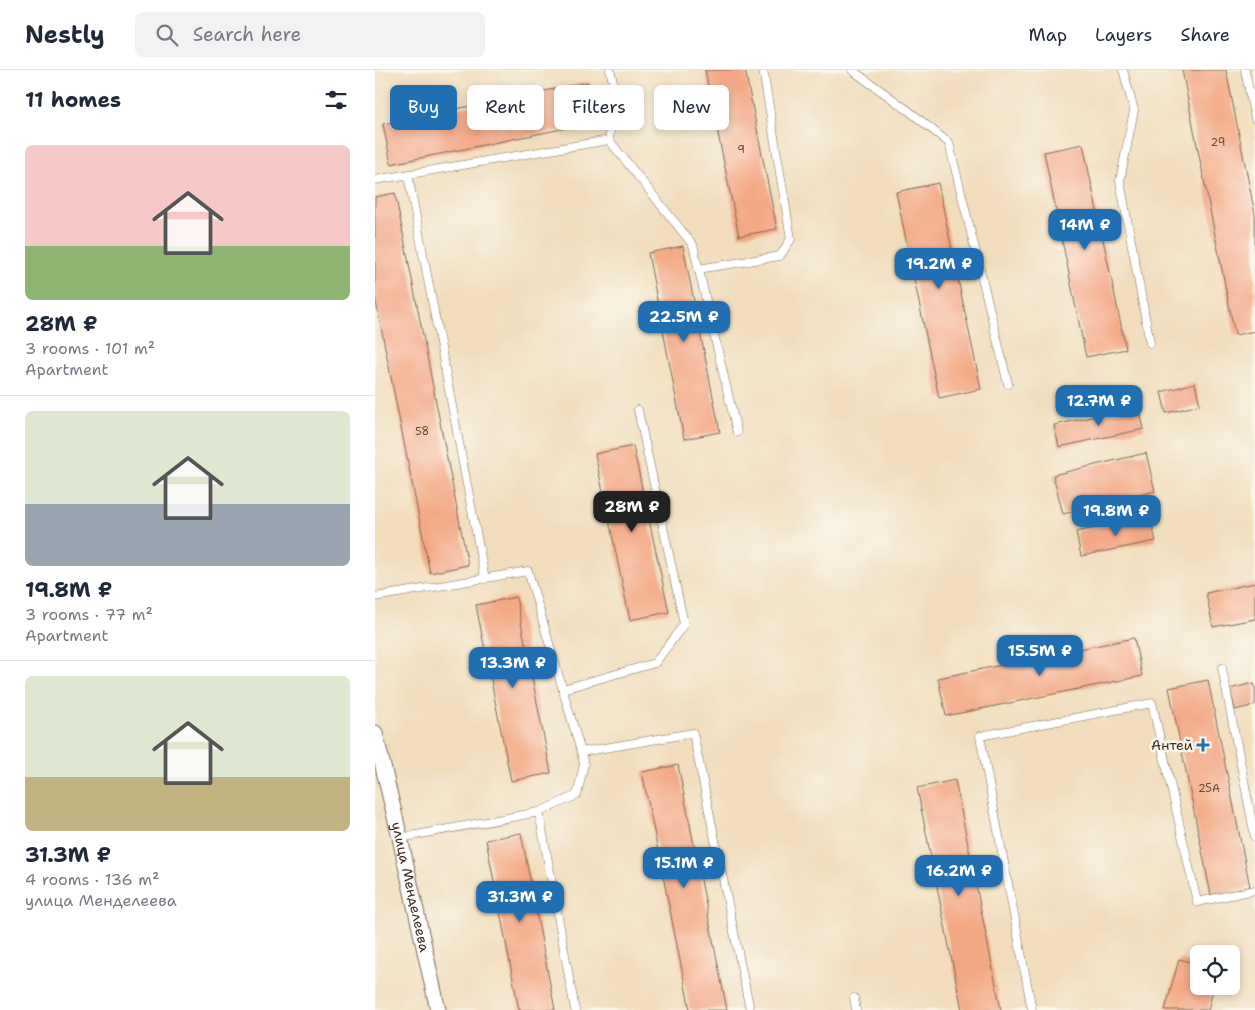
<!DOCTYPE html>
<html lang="en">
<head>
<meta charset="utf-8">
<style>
	:root { --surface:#fff; --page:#f2f2f3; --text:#1f2937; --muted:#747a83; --line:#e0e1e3; --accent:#1f6fb2 }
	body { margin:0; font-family:"Shantell Sans",sans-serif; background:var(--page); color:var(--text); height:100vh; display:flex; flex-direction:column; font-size:19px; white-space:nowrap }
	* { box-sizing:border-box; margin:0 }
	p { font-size:16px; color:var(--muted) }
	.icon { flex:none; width:28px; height:28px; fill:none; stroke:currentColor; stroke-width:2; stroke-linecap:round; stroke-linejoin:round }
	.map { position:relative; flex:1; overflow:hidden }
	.details { display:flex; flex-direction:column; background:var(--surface); width:375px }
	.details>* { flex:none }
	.guide { position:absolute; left:15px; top:15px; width:475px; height:45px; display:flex; gap:10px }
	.buttons { position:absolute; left:815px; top:875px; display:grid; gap:10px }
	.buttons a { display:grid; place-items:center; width:50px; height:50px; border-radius:8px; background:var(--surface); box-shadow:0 2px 8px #0003; font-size:25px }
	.price { position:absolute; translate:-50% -42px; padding:0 11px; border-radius:10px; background:var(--accent); color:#fff; font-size:16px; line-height:32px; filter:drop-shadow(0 1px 2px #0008) }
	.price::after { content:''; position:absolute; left:50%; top:30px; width:15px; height:11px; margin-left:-8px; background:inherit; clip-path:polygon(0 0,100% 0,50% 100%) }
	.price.selected { background:#222; color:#fff }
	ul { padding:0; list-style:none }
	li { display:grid; align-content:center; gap:10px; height:265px; padding:0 25px }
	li+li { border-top:1px solid var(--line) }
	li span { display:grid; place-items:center; height:155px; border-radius:8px; color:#555 }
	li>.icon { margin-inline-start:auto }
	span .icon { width:90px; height:90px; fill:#fffc; stroke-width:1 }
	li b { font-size:21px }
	h2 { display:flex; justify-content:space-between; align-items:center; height:60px; padding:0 25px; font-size:21px }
	.chip { padding:0 18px; border-radius:8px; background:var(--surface); box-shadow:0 2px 8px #0003; font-size:18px; line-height:45px }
	.chip.selected { background:var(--accent); color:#fff }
	header { display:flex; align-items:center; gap:30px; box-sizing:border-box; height:70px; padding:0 25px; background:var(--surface); border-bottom:1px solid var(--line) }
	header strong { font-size:24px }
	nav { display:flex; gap:28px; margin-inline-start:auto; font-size:18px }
	.search { width:350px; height:45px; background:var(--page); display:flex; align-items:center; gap:12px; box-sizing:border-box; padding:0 18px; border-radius:8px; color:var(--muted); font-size:19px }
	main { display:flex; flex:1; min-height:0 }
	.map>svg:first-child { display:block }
	.building { fill:#f3a885 }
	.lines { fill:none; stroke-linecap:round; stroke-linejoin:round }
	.lane-casing { stroke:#7b6955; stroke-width:9 }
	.street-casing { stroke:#7b6955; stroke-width:17 }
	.lane { stroke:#fff; stroke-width:8 }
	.street { stroke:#fff; stroke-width:15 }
	.poi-dot { fill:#1f6fb2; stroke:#fbf7ec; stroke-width:2 }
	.labels { text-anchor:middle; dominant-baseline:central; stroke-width:5; stroke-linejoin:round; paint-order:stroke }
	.number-label { font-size:11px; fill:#694a38 }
	.poi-label { font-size:14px; fill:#3b2a1e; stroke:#fbf7ec; text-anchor:end }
	.street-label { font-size:14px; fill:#3b2a1e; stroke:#fbf7ec }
</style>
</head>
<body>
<header>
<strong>Nestly</strong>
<div class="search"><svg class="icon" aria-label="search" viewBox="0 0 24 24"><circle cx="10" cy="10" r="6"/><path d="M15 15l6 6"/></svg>Search here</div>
<nav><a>Map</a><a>Layers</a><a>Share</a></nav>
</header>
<main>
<section class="details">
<h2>11 homes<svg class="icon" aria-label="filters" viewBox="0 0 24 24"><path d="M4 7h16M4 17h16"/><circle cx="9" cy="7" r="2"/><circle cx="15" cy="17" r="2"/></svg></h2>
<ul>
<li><span style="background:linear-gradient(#f6c9c9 65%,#8fb573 0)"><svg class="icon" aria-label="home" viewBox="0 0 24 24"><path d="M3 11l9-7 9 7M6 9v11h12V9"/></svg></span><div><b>28M ₽</b><p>3 rooms · 101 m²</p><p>Apartment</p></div></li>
<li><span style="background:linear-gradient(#dfe7d0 60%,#9aa5b1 0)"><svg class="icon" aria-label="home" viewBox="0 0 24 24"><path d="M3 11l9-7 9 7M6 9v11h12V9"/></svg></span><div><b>19.8M ₽</b><p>3 rooms · 77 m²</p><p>Apartment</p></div></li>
<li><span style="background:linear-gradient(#dfe7d0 65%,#c2b280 0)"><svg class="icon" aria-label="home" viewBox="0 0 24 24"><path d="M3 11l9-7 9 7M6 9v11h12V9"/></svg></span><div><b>31.3M ₽</b><p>4 rooms · 136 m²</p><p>улица Менделеева</p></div></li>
</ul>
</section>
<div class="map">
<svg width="880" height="940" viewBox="0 0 880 940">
	<rect width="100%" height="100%" fill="#fbf7ec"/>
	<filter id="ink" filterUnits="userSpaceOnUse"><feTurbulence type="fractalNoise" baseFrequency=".02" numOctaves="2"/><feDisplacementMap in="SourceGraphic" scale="10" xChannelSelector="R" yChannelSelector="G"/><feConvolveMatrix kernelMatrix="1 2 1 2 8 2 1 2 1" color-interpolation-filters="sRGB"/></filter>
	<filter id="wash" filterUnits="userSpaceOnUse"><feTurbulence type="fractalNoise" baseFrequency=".0096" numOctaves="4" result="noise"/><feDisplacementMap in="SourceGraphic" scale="20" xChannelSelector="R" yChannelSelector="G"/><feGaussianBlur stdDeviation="1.12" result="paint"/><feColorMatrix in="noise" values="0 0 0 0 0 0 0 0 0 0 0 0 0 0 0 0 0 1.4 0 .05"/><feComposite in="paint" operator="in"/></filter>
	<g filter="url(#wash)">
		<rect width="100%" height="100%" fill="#f1ddbc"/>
		<g id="blocks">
			<path class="building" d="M330 0H370L402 159 364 166Z
				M807 0H851L880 144V261L860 265Z
				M213 12 221 52 16 94 8 54Z
				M708 74 751 279 711 287 669 82Z
				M563 113 606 319 564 328 521 122Z
				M20 123 93 495 55 503 0 227V127Z
				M308 176 345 362 309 369 273 183Z
				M820 313 825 335 791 343 786 322Z
				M764 337 769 359 684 377 679 355Z
				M258 376 294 542 255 550 220 384Z
				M771 383 780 421 688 444 678 405Z
				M775 447 781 471 706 486 701 462Z
				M880 513V549L838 557 831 523Z
				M141 527 176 703 136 711 101 535Z
				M759 568 767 606 571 646 563 608Z
				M833 610 875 817 836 825 794 618Z
				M878 613 880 619V635L860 640 855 619Z
				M303 695 352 940H315L267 702Z
				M580 710 626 940H587L542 718Z
				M146 763 180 940H144L111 770Z
				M804 889 822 894 824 889V916H839L833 940H790Z"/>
		</g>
	</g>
	<g filter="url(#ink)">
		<use href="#blocks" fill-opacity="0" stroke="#7b6955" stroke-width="1"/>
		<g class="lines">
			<defs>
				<path id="lane" d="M477 0 534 41 574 73 633 314
					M748 0 759 40 745 111 775 273
					M870 0 880 49
					M234 70 240 19 235 0
					M33 105 110 509
					M0 110 234 70 318 175 362 362
					M323 199 405 186 416 169 388 0
					M0 527 153 501 206 682 318 663 375 940
					M847 598 880 767
					M188 619 280 593 309 554 263 340
					M164 742 202 725 209 694 206 682
					M25 768 164 742 200 940
					M479 928 481 940
					M657 940 605 666 777 633 822 832 880 820"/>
				<g id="street">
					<path id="s1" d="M0 663 25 768 63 940"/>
				</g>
			</defs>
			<use href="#lane" class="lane-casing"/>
			<use href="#street" class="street-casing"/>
			<use href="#lane" class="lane"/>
			<use href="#street" class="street"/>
		</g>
	</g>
	<path class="poi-dot" d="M825.5 667.5h5v5h5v5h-5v5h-5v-5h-5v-5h5z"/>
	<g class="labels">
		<g class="number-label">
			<text x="843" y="72">29</text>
			<text x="366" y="79">9</text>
			<text x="47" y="361">58</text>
			<text x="834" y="718">25А</text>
		</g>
		<g class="poi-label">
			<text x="818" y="675">Антей</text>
		</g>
		<g class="street-label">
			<text stroke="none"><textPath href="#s1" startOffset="158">улица Менделеева</textPath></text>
		</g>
	</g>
</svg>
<div class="buttons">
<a><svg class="icon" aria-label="locate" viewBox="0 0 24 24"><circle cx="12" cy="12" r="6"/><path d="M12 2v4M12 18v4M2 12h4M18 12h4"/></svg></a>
</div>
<b class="price" style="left:710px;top:181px">14M ₽</b>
<b class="price" style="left:564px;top:220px">19.2M ₽</b>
<b class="price" style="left:309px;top:273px">22.5M ₽</b>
<b class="price" style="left:724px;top:357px">12.7M ₽</b>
<b class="price selected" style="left:257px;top:463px">28M ₽</b>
<b class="price" style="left:741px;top:467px">19.8M ₽</b>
<b class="price" style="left:665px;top:607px">15.5M ₽</b>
<b class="price" style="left:138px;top:619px">13.3M ₽</b>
<b class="price" style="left:309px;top:819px">15.1M ₽</b>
<b class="price" style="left:584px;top:827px">16.2M ₽</b>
<b class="price" style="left:145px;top:853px">31.3M ₽</b>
<div class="guide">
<a class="chip selected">Buy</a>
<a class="chip">Rent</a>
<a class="chip">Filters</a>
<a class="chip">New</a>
</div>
</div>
</main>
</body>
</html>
